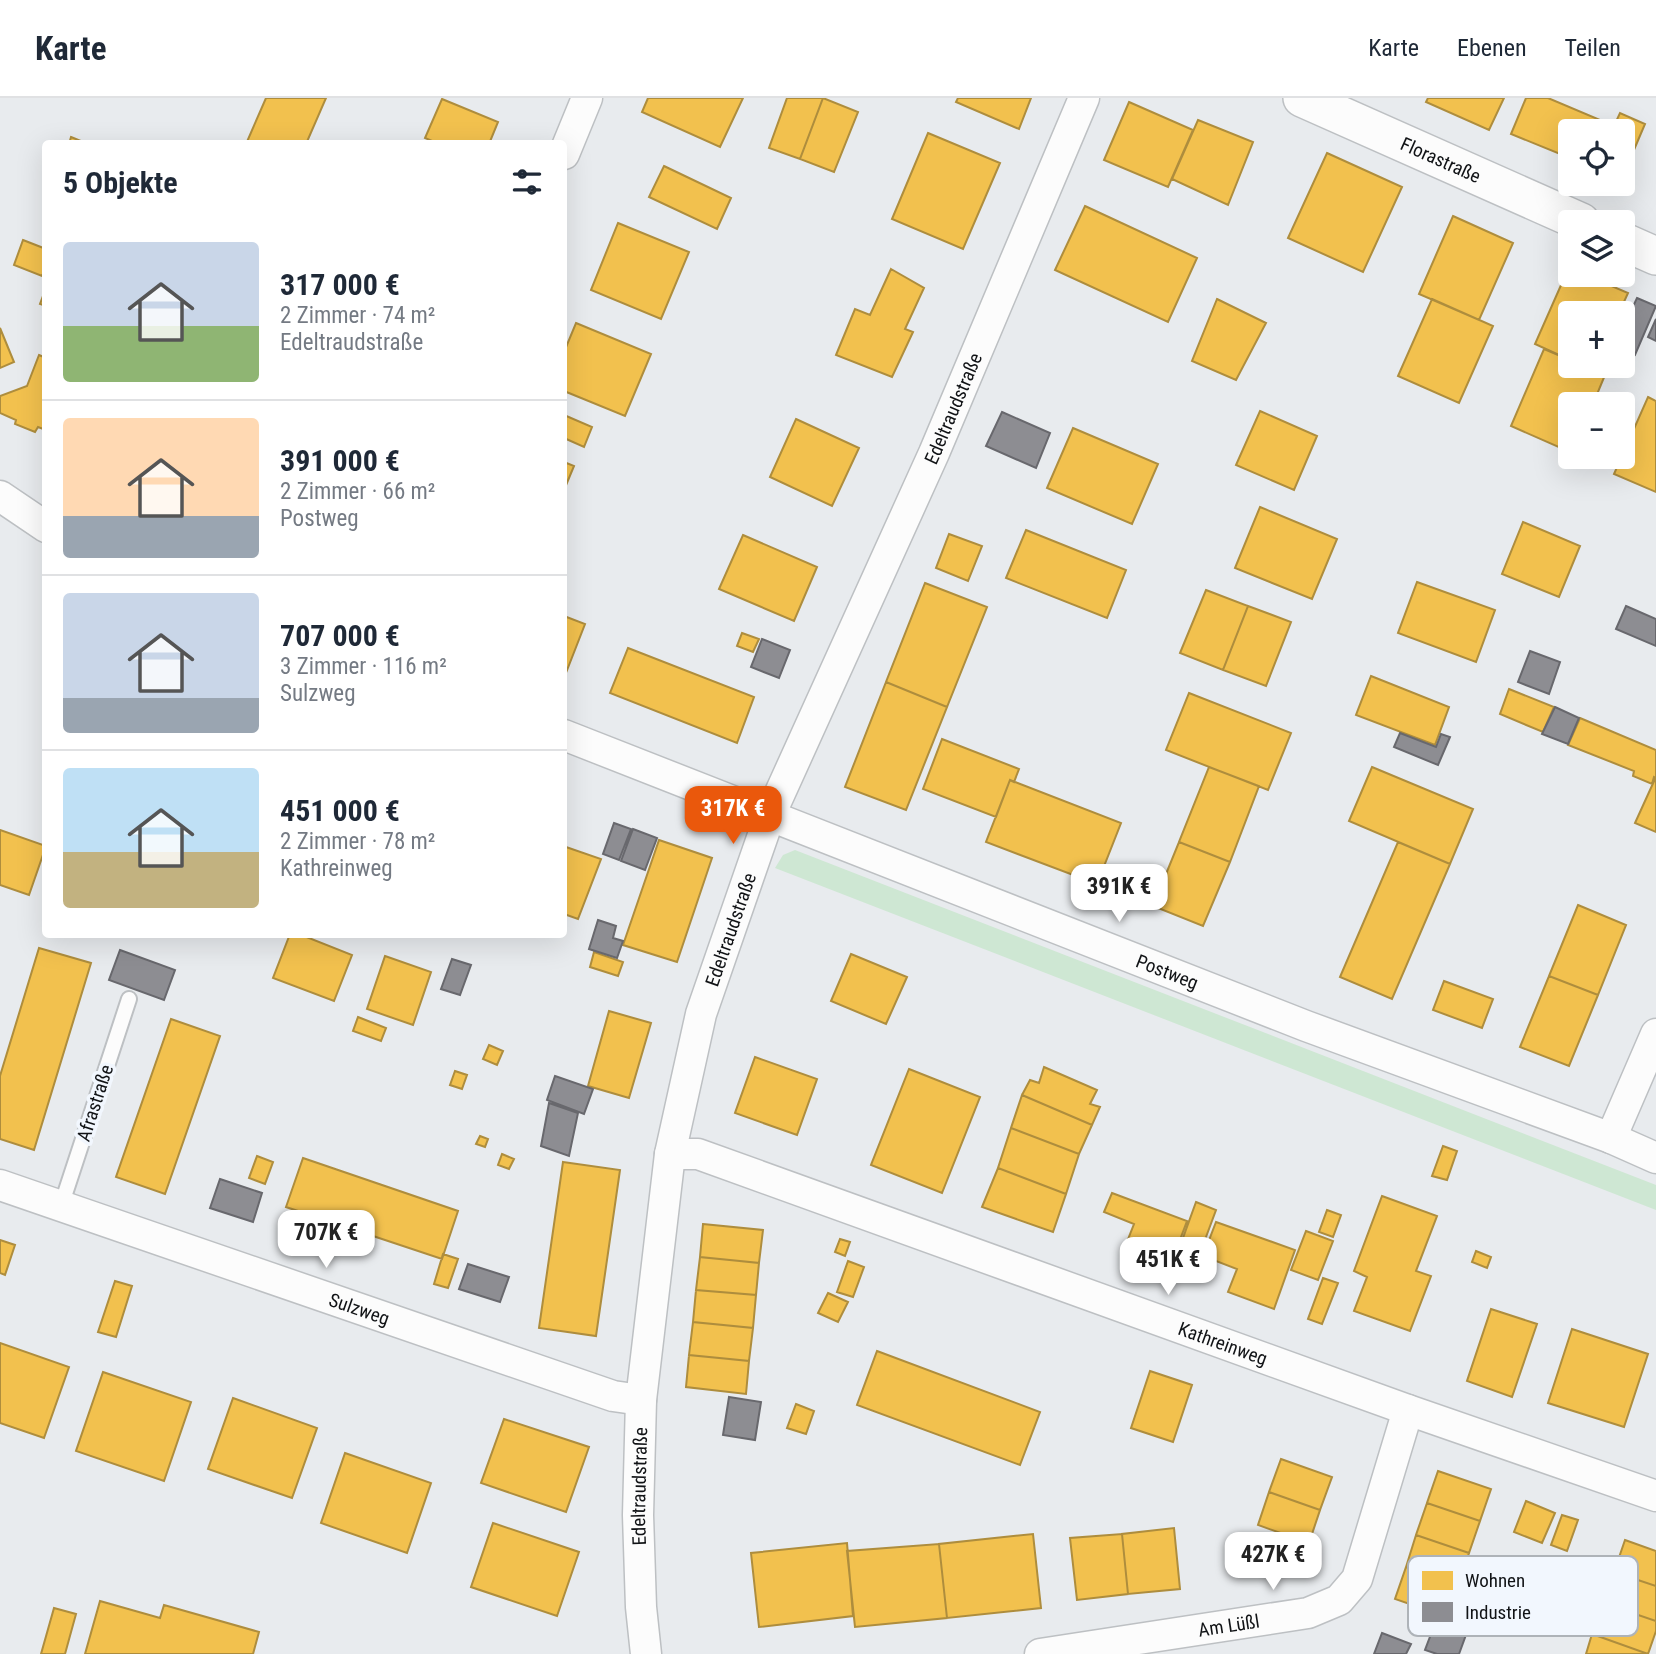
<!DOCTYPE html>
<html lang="de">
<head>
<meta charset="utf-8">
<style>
	:root { --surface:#fff; --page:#f6f6f7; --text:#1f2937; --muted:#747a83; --line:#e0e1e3; --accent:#ea580c }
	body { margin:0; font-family:"Roboto Condensed",sans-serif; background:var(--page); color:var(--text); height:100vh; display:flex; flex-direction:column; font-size:26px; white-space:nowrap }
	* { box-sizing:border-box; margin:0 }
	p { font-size:23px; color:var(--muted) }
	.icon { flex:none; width:38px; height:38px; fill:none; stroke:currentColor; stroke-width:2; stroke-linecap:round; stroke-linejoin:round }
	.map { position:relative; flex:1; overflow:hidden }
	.panel { position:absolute; left:42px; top:42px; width:525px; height:798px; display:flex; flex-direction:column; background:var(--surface); border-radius:7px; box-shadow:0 7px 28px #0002 }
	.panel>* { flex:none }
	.tools { position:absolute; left:1558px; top:21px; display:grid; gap:14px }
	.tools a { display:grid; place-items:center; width:77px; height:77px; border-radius:7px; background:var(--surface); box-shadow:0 7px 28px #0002; font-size:35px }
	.price { position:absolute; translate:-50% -60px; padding:0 16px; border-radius:14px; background:#fff; color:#222; font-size:23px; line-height:46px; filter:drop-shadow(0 2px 4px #0008) }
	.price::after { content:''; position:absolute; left:50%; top:42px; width:21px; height:16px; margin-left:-10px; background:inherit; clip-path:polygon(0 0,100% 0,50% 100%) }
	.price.current { background:var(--accent); color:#fff }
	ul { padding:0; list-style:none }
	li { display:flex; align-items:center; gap:21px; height:175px; padding:0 21px }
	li+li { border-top:2px solid var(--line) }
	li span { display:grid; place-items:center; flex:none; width:196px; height:140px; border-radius:7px; color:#555 }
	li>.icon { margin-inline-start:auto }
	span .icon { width:84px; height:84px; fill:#fffc; stroke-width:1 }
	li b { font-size:30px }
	h2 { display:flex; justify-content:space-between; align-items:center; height:84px; padding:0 21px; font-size:30px }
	header { display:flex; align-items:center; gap:42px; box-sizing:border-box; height:98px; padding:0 35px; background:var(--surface); border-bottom:2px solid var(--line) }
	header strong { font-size:33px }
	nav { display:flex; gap:38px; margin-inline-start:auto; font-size:24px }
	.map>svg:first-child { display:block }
	.green { fill:#cee7d3 }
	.homes { fill:#f2c14e; stroke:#ae8d3d; stroke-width:2 }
	.industry { fill:#8d8d92; stroke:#68686d; stroke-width:2 }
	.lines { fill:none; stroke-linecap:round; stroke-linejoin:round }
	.service-casing { stroke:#bdc0c3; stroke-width:18 }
	.minor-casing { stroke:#bdc0c3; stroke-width:33 }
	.tertiary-casing { stroke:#bdc0c3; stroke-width:40 }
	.service { stroke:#fcfcfc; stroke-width:14 }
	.minor { stroke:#fcfcfc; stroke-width:30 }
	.tertiary { stroke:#fcfcfc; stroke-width:37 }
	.labels { text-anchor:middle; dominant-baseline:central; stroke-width:7; stroke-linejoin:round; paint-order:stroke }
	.street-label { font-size:19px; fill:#111316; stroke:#f2f7fe }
	.key { fill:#f2f7fe; stroke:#aeb3b8; stroke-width:2 }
	.key-label { font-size:19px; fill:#111316 }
</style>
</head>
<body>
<header>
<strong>Karte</strong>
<nav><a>Karte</a><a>Ebenen</a><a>Teilen</a></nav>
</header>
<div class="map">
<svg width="1656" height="1556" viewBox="0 0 1656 1556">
	<rect width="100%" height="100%" fill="#e8ebee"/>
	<path class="green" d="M795 752 1656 1087V1112L775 770 783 757Z"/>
	<path class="homes" d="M266 0H326L306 46H246Z
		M648 0H743L720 49 642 14Z
		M787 0H823L800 61 769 50Z
		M823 0 858 14 834 74 800 61Z
		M958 0H1031L1019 31 956 4Z
		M1428 0H1504L1489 32 1426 4Z
		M1526 0H1548L1614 28 1620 15 1645 26 1622 80V33H1570V60L1511 36Z
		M442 1 498 24 489 46H439L425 40Z
		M1129 4 1193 32 1168 89 1104 62Z
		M1198 22 1253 44 1228 107 1172 81Z
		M928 35 1000 65 963 151 892 121Z
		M71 39 88 46H69Z
		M1327 55 1402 89 1363 174 1288 140Z
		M664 68 731 100 717 131 649 99Z
		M1085 108 1197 160 1168 224 1055 172Z
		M1453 118 1513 145 1479 222 1419 196Z
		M618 125 689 154 661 221 591 192Z
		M23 142 46 151V169L42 178 14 167Z
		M1569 169 1570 177H1586L1628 195 1619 215H1570V262L1535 246Z
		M891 171 924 190 905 231 913 234 892 279 836 257 855 211 870 217Z
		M46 190V208L40 206Z
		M1217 201 1266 225 1236 282 1192 263Z
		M1432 201 1493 228 1459 305 1398 278Z
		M576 225 651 256 625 318 564 293V254Z
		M0 230 14 264 0 270Z
		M1544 251 1570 262V268H1583L1605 277 1593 306H1570V354L1511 328Z
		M39 257 46 260V332L38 329 35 334 15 326 16 322 0 315V298L27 288Z
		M1648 299 1656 303V394L1614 376Z
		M1260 313 1317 338 1294 392 1236 367Z
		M564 317 592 329 584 349 564 340Z
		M796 321 859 350 832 408 770 379Z
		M1073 330 1158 366 1132 426 1047 390Z
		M564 364 574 368 564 392Z
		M1260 409 1337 441 1312 501 1235 470Z
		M1523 424 1580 448 1559 499 1502 476Z
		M1026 432 1126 472 1107 520 1006 480Z
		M949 436 982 448 968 483 936 470Z
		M743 437 817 469 794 523 719 491Z
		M1417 484 1495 512 1476 564 1398 535Z
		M925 485 987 509 947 609 886 584Z
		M1206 492 1248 508 1223 572 1180 555Z
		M1248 508 1291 524 1266 588 1223 572Z
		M564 518 585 526 564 580Z
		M742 535 759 541 753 554 737 548Z
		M628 550 754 599 737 645 610 595Z
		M1371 578 1449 609 1435 647 1356 617Z
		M886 584 947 609 906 712 845 689Z
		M1509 591 1554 609 1543 634 1500 616Z
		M1189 595 1291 635 1268 692 1166 652Z
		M1580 620 1656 652V680L1654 679 1652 686 1633 678 1634 673 1568 647Z
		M942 641 1019 671 1014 684 1010 682 996 719 923 691Z
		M1209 669 1259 688 1230 764 1179 744Z
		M1372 669 1473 711 1450 766 1349 723Z
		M1655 681 1656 682V734L1635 725Z
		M1010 682 1121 725 1097 786 986 744Z
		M0 732 46 748 29 797 0 787Z
		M659 742 712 760 677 864 623 847Z
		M1179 744 1230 764 1203 828 1153 808Z
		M1398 744 1450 766 1392 901 1340 879Z
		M566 749 601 761 578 821 564 816V755Z
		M1578 807 1626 827 1598 897 1549 878Z
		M290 836H299L352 857 334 903 273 880Z
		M39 850 91 865 34 1052 0 1041V978Z
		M594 854 623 864 618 878 590 869Z
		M851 856 907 879 886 926 831 903Z
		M385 858 431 874 413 927 367 911Z
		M1549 878 1598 897 1569 968 1520 949Z
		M1444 883 1493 901 1482 930 1433 912Z
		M609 913 651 925 629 1000 588 988Z
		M358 919 386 930 381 943 353 933Z
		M171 921 220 938 165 1096 116 1079Z
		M489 947 503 953 497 967 483 961Z
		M755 959 817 981 797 1037 735 1015Z
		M1044 969 1097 992 1090 1006 1100 1009 1092 1027 1022 997 1030 982 1039 985Z
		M909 971 980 999 942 1095 871 1067Z
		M455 973 467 977 462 991 450 987Z
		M1022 997 1092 1027 1079 1056 1011 1030Z
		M1011 1030 1079 1056 1066 1096 998 1070Z
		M480 1038 488 1041 485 1049 476 1046Z
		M1443 1048 1457 1053 1447 1082 1432 1078Z
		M502 1056 514 1061 509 1071 498 1067Z
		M257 1058 273 1064 265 1086 249 1080Z
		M303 1060 458 1113 442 1161 286 1109Z
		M563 1064 620 1072 596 1238 539 1230Z
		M998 1070 1066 1096 1053 1134 982 1109Z
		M1112 1095 1187 1123 1169 1171 1123 1154 1134 1126 1104 1114Z
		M1382 1098 1437 1118 1416 1173 1431 1178 1410 1233 1354 1213 1367 1179 1354 1173Z
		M1196 1104 1216 1112 1203 1147 1183 1140Z
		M1327 1112 1341 1117 1333 1139 1319 1134Z
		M1216 1124 1295 1152 1274 1211 1228 1194 1237 1171 1203 1158Z
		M703 1126 763 1132 759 1165 700 1159Z
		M1306 1133 1333 1143 1318 1182 1291 1172Z
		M840 1141 850 1144 845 1158 835 1154Z
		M0 1142 15 1147 5 1177 0 1175Z
		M1476 1153 1491 1159 1487 1170 1472 1164Z
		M443 1156 458 1161 448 1190 434 1186Z
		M700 1159 759 1165 756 1197 696 1192Z
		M848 1163 864 1169 853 1199 837 1194Z
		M1323 1180 1338 1185 1322 1226 1308 1221Z
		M115 1183 132 1188 116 1239 98 1234Z
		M696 1192 756 1197 753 1230 693 1224Z
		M828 1195 848 1204 838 1224 818 1215Z
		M1491 1211 1537 1226 1512 1299 1467 1283Z
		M693 1224 753 1230 749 1263 689 1257Z
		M1572 1231 1648 1256 1624 1329 1548 1305Z
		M0 1245 69 1269 44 1340 0 1325Z
		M877 1253 1040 1314 1020 1367 857 1307Z
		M689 1257 749 1263 746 1296 686 1289Z
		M1150 1273 1192 1287 1173 1344 1131 1330Z
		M103 1274 191 1304 164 1383 76 1353Z
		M233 1300 317 1330 292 1400 208 1371Z
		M796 1306 814 1313 806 1336 787 1330Z
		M504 1321 589 1349 566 1414 481 1385Z
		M345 1355 431 1385 407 1455 321 1425Z
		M1281 1361 1332 1379 1320 1412 1269 1394Z
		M1438 1373 1491 1391 1480 1423 1427 1405Z
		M1269 1394 1320 1412 1309 1445 1258 1427Z
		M1526 1403 1555 1415 1542 1445 1514 1434Z
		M1427 1405 1480 1423 1469 1455 1416 1437Z
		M1562 1417 1578 1422 1567 1453 1551 1447Z
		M493 1425 579 1454 557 1518 471 1489Z
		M1174 1430 1180 1491 1128 1496 1122 1436Z
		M1033 1436 1041 1510 947 1520 939 1446Z
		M1122 1436 1128 1496 1077 1502 1070 1440Z
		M1416 1437 1469 1455 1458 1487 1406 1469Z
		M1625 1442 1656 1453V1488L1614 1474Z
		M847 1445 853 1518 759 1529 751 1455Z
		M939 1446 947 1520 855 1529 847 1453Z
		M1406 1469 1458 1487 1447 1519 1395 1501Z
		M1614 1474 1656 1488V1523L1603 1505Z
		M100 1503 160 1520 164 1507 259 1534 253 1556H85Z
		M1603 1505 1656 1523V1533L1648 1556 1592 1536Z
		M54 1510 76 1516 65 1556H41Z
		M1592 1536 1648 1556H1586Z"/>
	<path class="industry" d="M1637 200 1656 208 1635 257 1622 251V232Z
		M1656 221V243L1648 239Z
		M1002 314 1050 335 1036 370 986 348Z
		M1626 508 1656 521V548L1616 531Z
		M762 541 790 552 779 580 751 569Z
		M1530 553 1560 564 1549 596 1518 584Z
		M1555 609 1579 620 1568 646 1542 636Z
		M1400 635 1436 649 1441 636 1450 639 1438 667 1394 649Z
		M614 725 631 731 619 762 603 756Z
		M633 731 657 740 645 772 621 763Z
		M598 822 616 828 613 840 623 843 617 860 589 851Z
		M120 852 175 872 164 902 109 882Z
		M452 861 471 867 460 897 441 891Z
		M555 978 593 991 584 1016 547 1002Z
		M549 1005 578 1015 569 1058 541 1048Z
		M220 1081 262 1095 253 1124 210 1110Z
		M468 1166 509 1179 500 1204 459 1191Z
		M729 1299 761 1304 755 1342 723 1337Z
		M1436 1523 1467 1534 1459 1556H1437L1425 1552Z
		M1382 1535 1411 1546 1406 1556H1374Z"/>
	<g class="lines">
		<defs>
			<path id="service" d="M61 1108 129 901"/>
			<g id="minor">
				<path d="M564 56 587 0"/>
				<path d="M0 398 46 429"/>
				<path id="s1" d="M564 637 1306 928 1611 1040 1656 1060"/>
				<path d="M1611 1040 1656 936"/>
				<path id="s2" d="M670 1056H698L1408 1312 1656 1398"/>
				<path id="s3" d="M0 1087 613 1298 641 1302"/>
				<path id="s4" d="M646 1556 641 1509 638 1417 641 1302 670 1056 701 916 770 717 934 355 1084 0"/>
				<path id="s5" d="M1040 1556 1308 1515 1339 1502 1357 1481 1408 1312"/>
			</g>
			<g id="tertiary">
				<path id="s6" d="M1302 0 1581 124"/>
				<path d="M1622 143 1656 158"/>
			</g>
		</defs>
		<use href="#service" class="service-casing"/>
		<use href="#minor" class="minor-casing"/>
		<use href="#tertiary" class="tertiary-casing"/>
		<use href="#service" class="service"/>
		<use href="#minor" class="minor"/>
		<use href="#tertiary" class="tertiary"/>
	</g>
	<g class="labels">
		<g class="street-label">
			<text stroke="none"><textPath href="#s6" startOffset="152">Florastraße</textPath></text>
			<text stroke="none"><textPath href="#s4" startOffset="1302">Edeltraudstraße</textPath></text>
			<text stroke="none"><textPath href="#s4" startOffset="735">Edeltraudstraße</textPath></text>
			<text stroke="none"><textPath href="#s1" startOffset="648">Postweg</textPath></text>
			<text transform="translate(95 1005) rotate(-72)">Afrastraße</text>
			<text stroke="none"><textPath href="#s3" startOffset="380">Sulzweg</textPath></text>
			<text stroke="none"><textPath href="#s2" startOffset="586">Kathreinweg</textPath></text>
			<text stroke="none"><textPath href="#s4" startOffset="168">Edeltraudstraße</textPath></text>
			<text stroke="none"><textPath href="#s5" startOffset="191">Am Lüßl</textPath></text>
		</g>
	</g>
	<rect x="1408" y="1458" width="230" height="80" rx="10" class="key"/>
	<rect x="1422" y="1473" width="31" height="19" fill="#f2c14e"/>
	<rect x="1422" y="1504" width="31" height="20" fill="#8d8d92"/>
	<g class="key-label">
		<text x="1465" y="1489">Wohnen</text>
		<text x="1465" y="1521">Industrie</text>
	</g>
</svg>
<div class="tools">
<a><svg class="icon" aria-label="locate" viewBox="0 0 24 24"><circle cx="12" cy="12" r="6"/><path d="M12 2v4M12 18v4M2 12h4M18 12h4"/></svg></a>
<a><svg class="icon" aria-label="layers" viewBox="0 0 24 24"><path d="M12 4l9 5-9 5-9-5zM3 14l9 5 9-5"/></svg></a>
<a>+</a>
<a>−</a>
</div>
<b class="price current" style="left:733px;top:748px">317K €</b>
<b class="price" style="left:1119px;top:826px">391K €</b>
<b class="price" style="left:326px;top:1172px">707K €</b>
<b class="price" style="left:1168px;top:1199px">451K €</b>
<b class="price" style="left:1273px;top:1494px">427K €</b>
<section class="panel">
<h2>5 Objekte<svg class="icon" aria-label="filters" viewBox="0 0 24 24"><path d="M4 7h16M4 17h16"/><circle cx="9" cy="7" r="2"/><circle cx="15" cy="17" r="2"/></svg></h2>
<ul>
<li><span style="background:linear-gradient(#c9d6e8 60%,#8fb573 0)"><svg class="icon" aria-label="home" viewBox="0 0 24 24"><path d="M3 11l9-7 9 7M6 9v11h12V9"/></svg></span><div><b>317 000 €</b><p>2 Zimmer · 74 m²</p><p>Edeltraudstraße</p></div></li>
<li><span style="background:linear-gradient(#ffd9b3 70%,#9aa5b1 0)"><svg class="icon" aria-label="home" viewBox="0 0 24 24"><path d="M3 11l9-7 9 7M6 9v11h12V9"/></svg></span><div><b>391 000 €</b><p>2 Zimmer · 66 m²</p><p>Postweg</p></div></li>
<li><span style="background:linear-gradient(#c9d6e8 75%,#9aa5b1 0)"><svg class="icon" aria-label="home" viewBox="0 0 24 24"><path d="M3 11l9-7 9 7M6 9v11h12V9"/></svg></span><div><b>707 000 €</b><p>3 Zimmer · 116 m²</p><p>Sulzweg</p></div></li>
<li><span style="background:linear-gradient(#bfe0f5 60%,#c2b280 0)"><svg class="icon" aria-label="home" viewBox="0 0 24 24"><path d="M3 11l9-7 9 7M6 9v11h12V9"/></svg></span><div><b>451 000 €</b><p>2 Zimmer · 78 m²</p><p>Kathreinweg</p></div></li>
</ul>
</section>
</div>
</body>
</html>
